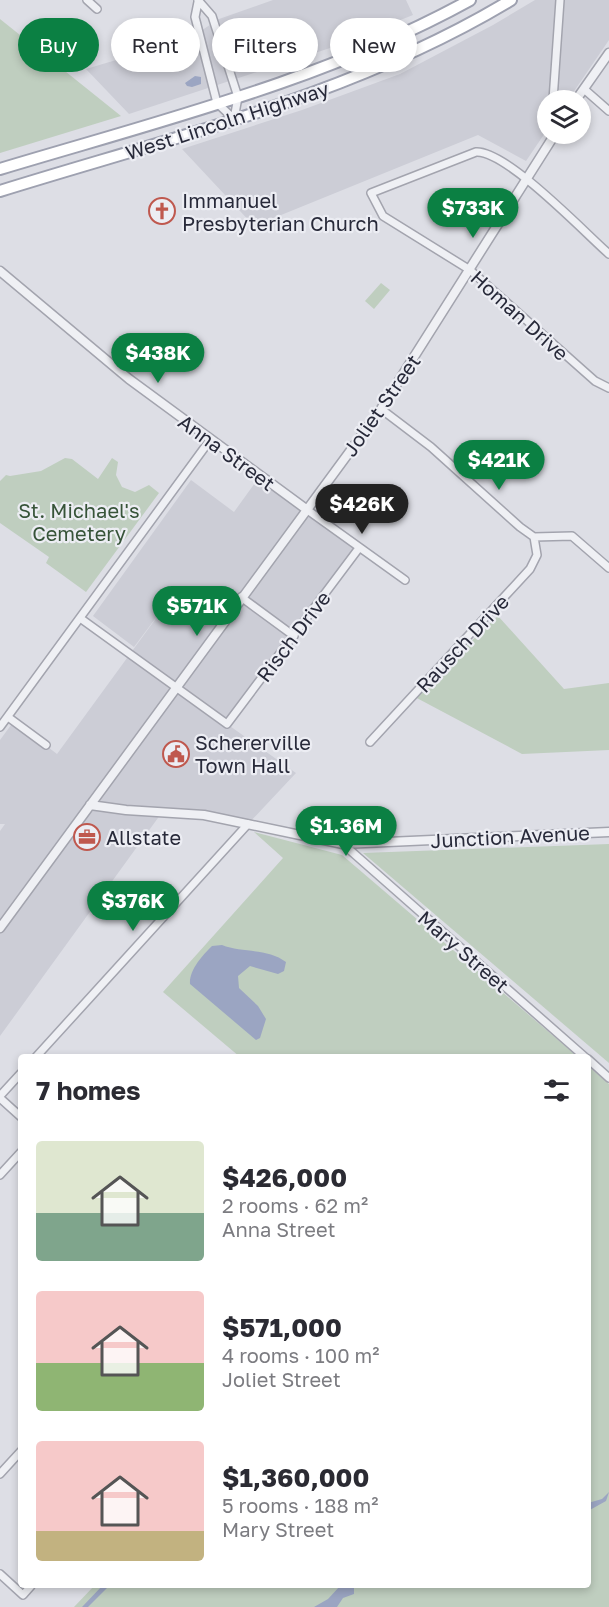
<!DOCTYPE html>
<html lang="en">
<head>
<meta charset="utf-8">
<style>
	:root { --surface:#fff; --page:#f7f7f7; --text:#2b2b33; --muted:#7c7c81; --accent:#0b8043 }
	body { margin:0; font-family:"Golos Text",sans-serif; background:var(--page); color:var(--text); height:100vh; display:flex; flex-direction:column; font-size:22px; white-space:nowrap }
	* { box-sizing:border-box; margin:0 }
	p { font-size:20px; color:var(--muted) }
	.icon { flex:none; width:33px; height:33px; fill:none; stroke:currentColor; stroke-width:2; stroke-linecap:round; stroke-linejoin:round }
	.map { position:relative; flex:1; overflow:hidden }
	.side { position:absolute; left:18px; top:1054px; width:573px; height:534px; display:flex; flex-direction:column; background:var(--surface); border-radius:6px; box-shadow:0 3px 9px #0003 }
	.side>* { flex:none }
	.guide { position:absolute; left:18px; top:18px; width:573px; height:54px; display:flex; gap:12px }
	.fabs { position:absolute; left:537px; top:90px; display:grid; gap:12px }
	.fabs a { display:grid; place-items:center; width:54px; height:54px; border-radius:50%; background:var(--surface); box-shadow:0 3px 9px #0003; font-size:30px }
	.price { position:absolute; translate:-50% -51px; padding:0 14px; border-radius:21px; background:var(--accent); color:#fff; font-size:20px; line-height:39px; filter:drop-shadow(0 2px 3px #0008) }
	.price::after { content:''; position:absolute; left:50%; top:36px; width:18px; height:14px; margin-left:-9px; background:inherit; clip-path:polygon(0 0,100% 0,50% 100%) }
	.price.active { background:#222; color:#fff }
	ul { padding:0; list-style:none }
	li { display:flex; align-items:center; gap:18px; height:150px; padding:0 18px }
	li span { display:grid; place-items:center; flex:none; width:168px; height:120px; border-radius:6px; color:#555 }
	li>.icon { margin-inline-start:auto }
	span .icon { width:72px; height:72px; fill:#fffc; stroke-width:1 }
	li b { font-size:26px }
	h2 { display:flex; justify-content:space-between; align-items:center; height:72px; padding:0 18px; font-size:26px }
	.chip { padding:0 21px; border-radius:27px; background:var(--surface); box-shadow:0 3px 9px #0003; font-size:21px; line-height:54px }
	.chip.active { background:var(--accent); color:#fff }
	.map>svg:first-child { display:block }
	.built { fill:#cccdd6 }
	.green { fill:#bfcebf }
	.water { fill:#9ba5c2 }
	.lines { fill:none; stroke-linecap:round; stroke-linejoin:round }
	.minor-casing { stroke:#a3a4ae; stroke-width:10 }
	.tertiary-casing { stroke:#a3a4ae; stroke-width:11 }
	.primary-casing { stroke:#9ea1b0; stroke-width:14 }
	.minor { stroke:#eff0f4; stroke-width:7 }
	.tertiary { stroke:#eff0f4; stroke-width:8 }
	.primary { stroke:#fff; stroke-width:10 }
	.labels { text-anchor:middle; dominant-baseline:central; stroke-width:4.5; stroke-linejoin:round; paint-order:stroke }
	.street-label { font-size:20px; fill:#282a3a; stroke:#ecedf3 }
	.poi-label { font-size:20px; fill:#282a3a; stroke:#ecedf3; text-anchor:start }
	.park-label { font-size:20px; fill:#375439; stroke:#ecedf3 }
</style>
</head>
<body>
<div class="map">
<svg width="609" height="1607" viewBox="0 0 609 1607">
	<rect width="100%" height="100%" fill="#dddee5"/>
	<path class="built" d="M273 0H406L413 15 330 48 129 114 86 69 190 38 219 19Z
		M535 0H609V40L568 100H548L547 130 526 161 478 135 254 226 182 149 302 110 400 74 493 25Z
		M260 476 359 548 227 724 296 773 248 824 163 811 0 1036V831L5 824H0V740L14 721 57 754 173 595 134 647 93 616 191 480 234 512Z"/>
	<path class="green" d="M0 19 121 116 0 153Z
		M381 283 390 290 374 309 365 301Z
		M65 458 72 459 98 479 112 458 118 462 116 475 122 487 135 492 149 485 159 493 86 592 46 563 49 557 0 523V481L6 475 10 476 41 471Z
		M498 616 564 689 609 683V750L522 754 413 696Z
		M254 832 342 855 578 1057H240L163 992 283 858Z
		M609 844V1063L363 853Z
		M588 1066 609 1084V1607H74L94 1586H588Z"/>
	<path class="water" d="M195 76 201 77V84L192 87 187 86 185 83Z
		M222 945C242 953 268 948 286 962L284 971 278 974 250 966 238 976 239 988 258 1006 266 1019 260 1038 256 1040 190 984C189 970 202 956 212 946Z
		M609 1492 606 1501 588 1511V1503L602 1499Z
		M102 1586H109L88 1607H82Z
		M340 1586H354V1594L343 1598 337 1607H314L328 1599Z"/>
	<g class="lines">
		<defs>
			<path id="minor" d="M87 0 97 9
				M198 0 212 16 238 97 234 119
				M198 2 195 17 217 103 234 119
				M584 89 609 111
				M553 100 560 0
				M609 254C584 232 506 150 476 152L371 193 383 216 470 270 595 381 609 388
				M381 409 431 447 520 527 534 537 572 536 609 568
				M306 509 405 580
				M241 597 294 636
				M80 618 227 724 359 548
				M8 717 46 745
				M0 727 210 440
				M370 742 530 569 537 555 534 537
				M343 844 586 1058
				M35 1058 248 824
				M588 1059 609 1078
				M0 1096 21 1073
				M0 1098 21 1117
				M0 1175 21 1152
				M0 1474 21 1451
				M0 1574 23 1595 31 1586"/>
			<path id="tertiary" d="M576 100 609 53
				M0 271 129 379 306 509
				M90 805 126 810 204 815 343 844 609 832
				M0 928 381 409 555 134"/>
			<path id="primary" d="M0 169C159 121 323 81 470 0
				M0 191C173 137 354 95 511 0"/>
		</defs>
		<use href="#minor" class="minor-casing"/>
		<use href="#tertiary" class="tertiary-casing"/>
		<use href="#primary" class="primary-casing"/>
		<use href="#minor" class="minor"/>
		<use href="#tertiary" class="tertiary"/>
		<use href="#primary" class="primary"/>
	</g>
	<defs>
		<symbol id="church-ring" viewBox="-11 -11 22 22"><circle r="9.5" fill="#ecedf3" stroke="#bf584e" stroke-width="1.5"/><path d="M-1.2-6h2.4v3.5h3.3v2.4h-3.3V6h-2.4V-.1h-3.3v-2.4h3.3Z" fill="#bf584e"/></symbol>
		<symbol id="civic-ring" viewBox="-11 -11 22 22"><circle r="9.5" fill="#ecedf3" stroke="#bf584e" stroke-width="1.5"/><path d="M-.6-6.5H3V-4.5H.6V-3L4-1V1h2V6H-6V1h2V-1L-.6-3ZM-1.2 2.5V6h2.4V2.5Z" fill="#bf584e"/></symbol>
		<symbol id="office-ring" viewBox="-11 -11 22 22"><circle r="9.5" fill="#ecedf3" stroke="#bf584e" stroke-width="1.5"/><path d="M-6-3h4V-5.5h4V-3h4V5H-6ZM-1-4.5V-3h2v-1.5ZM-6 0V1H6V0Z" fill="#bf584e"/></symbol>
	</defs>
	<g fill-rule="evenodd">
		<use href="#church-ring" x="147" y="196" width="30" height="30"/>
		<use href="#civic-ring" x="161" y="739" width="30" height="30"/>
		<use href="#office-ring" x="72" y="822" width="30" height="30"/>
	</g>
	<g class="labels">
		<g class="street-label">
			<text transform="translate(227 120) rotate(-18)">West Lincoln Highway</text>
			<text transform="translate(520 315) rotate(42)">Homan Drive</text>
			<text transform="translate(381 405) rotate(-55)">Joliet Street</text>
			<text transform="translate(227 452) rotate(36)">Anna Street</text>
			<text transform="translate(293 636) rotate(-53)">Risch Drive</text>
			<text transform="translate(462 643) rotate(-47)">Rausch Drive</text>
			<text transform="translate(510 836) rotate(-3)">Junction Avenue</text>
			<text transform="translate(464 951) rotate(41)">Mary Street</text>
		</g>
		<g class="poi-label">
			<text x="182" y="200">Immanuel<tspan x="182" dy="23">Presbyterian Church</tspan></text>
			<text x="195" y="742">Schererville<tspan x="195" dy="23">Town Hall</tspan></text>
			<text x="106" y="837">Allstate</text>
		</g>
		<g class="park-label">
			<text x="79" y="510">St. Michael's<tspan x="79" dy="23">Cemetery</tspan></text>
		</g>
	</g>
</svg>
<div class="fabs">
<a><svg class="icon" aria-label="layers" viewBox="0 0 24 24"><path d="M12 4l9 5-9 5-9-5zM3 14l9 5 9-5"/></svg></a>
</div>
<b class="price" style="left:473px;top:239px">$733K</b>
<b class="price" style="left:158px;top:384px">$438K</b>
<b class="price" style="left:499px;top:491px">$421K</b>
<b class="price active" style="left:362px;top:535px">$426K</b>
<b class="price" style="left:197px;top:637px">$571K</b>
<b class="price" style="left:346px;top:857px">$1.36M</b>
<b class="price" style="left:133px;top:932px">$376K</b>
<div class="guide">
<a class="chip active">Buy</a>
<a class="chip">Rent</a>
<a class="chip">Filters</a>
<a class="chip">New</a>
</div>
<section class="side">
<h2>7 homes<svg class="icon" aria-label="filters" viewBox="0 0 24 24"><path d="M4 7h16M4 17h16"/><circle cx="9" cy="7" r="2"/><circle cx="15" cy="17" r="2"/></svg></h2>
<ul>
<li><span style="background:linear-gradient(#dfe7d0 60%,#7fa58c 0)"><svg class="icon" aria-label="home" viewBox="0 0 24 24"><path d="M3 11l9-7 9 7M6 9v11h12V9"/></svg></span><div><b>$426,000</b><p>2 rooms · 62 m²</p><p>Anna Street</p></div></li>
<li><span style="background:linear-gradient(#f6c9c9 60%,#8fb573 0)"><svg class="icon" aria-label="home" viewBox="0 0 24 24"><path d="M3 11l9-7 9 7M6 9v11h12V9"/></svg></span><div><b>$571,000</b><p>4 rooms · 100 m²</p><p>Joliet Street</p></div></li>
<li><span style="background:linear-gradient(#f6c9c9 75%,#c2b280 0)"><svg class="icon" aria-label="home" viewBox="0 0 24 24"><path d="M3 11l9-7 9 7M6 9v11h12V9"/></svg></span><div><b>$1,360,000</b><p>5 rooms · 188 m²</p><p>Mary Street</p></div></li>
</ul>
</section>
</div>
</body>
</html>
